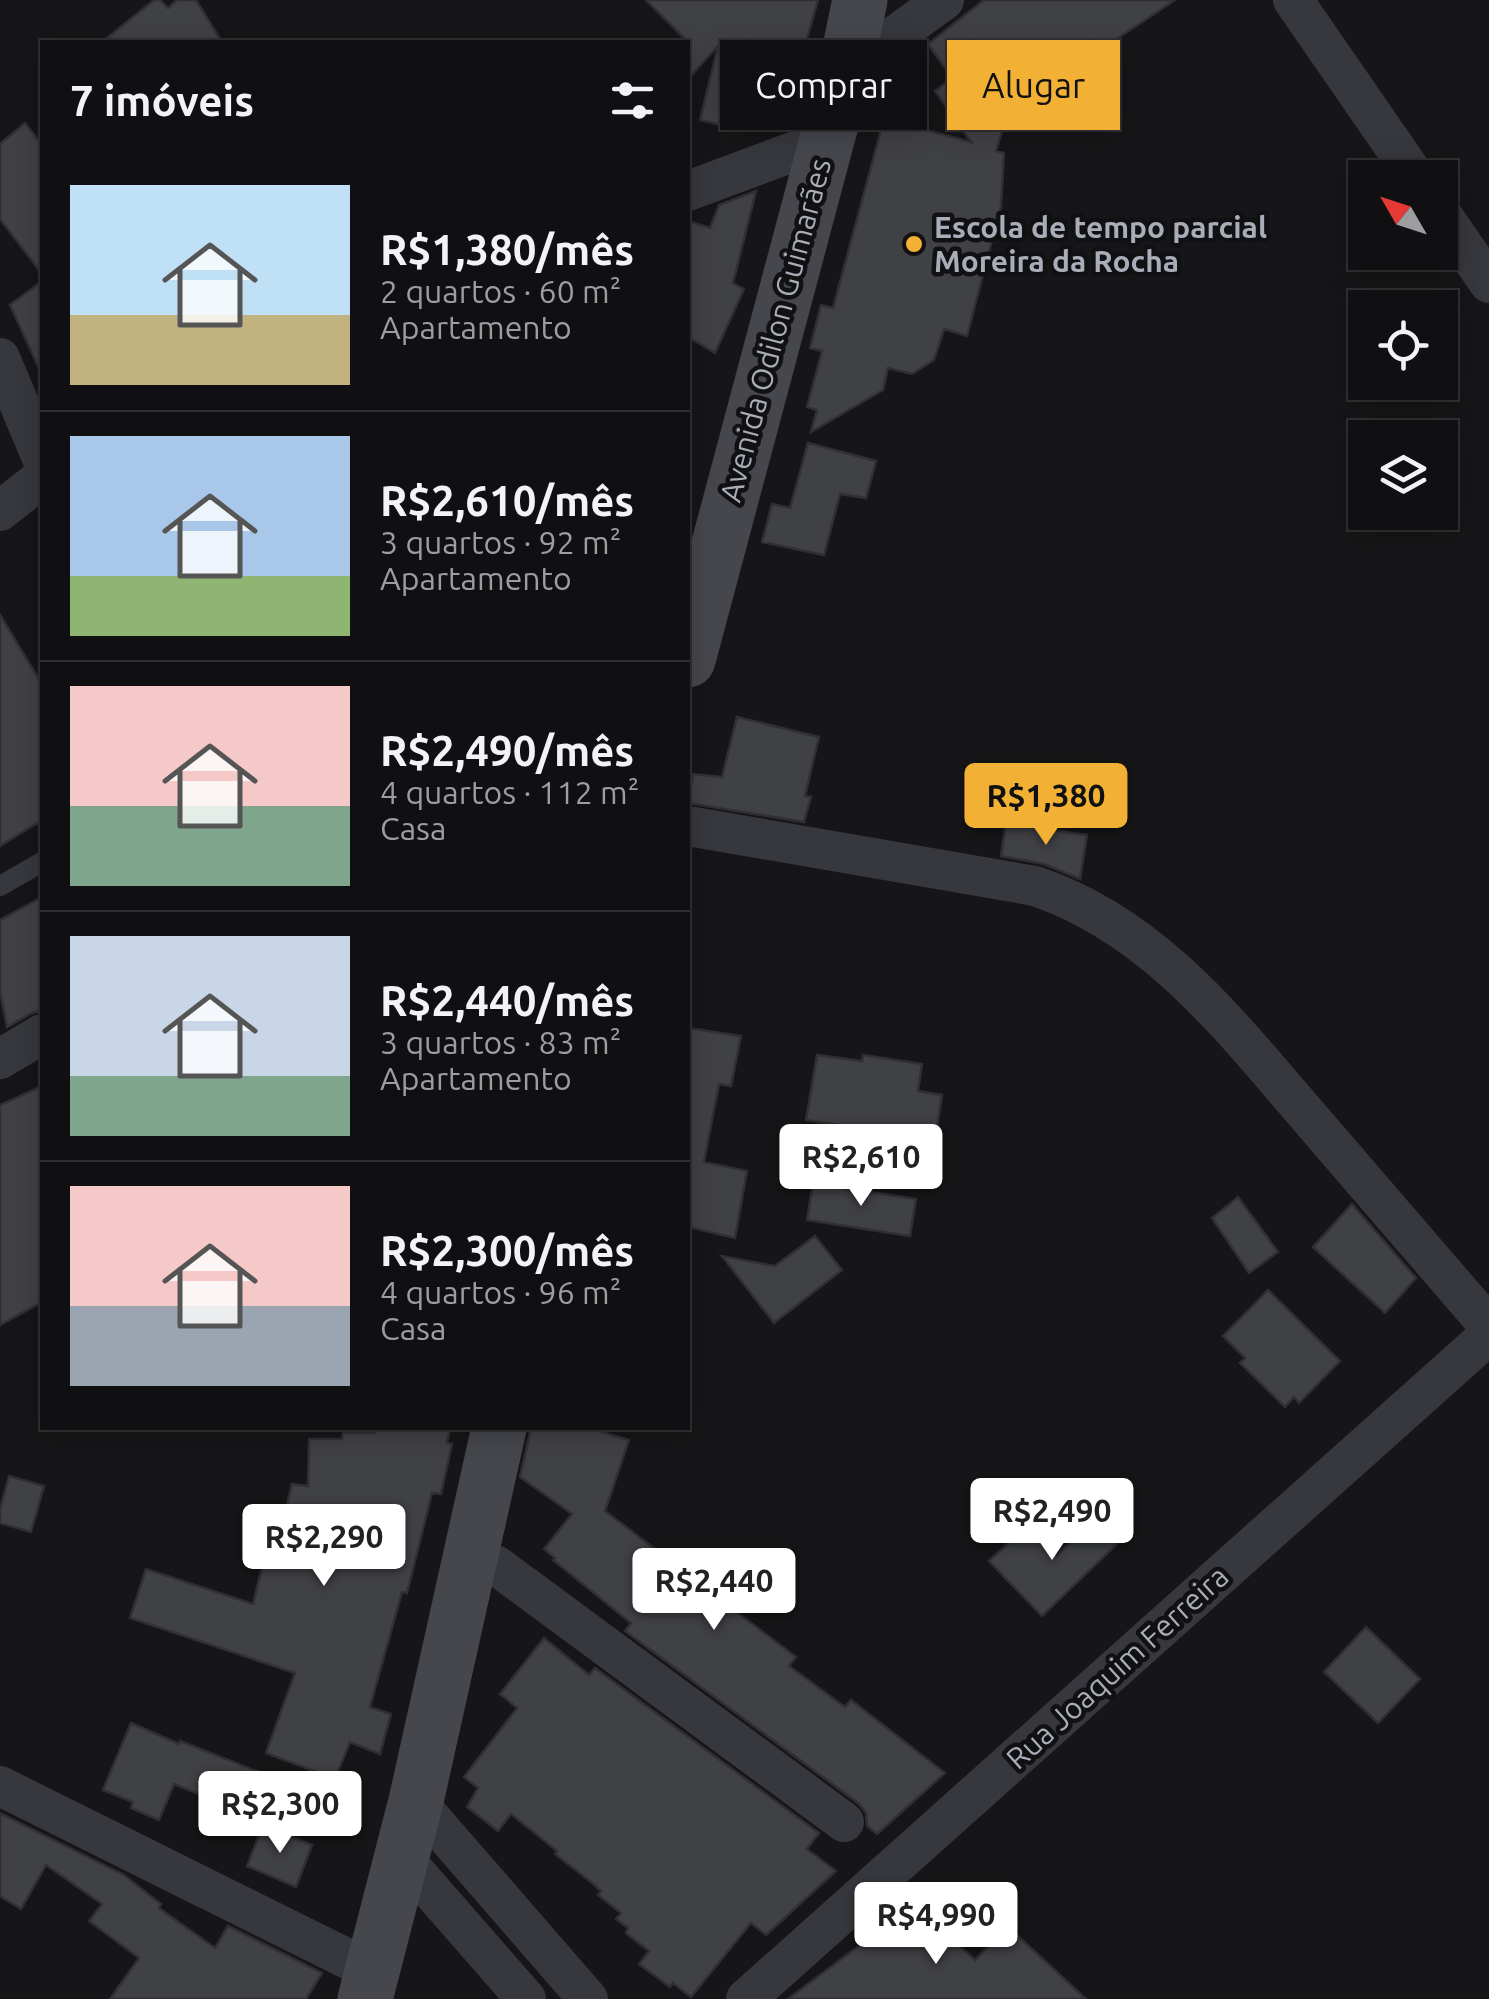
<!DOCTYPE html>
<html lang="pt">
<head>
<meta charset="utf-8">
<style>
	:root { --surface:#101012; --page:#1e1e20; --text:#f1f3f6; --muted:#9c9d9f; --line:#303032; --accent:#f2b134 }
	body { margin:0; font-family:Ubuntu,sans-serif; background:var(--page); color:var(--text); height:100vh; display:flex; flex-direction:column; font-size:38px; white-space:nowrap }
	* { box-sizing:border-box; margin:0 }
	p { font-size:32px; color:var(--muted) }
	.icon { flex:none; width:55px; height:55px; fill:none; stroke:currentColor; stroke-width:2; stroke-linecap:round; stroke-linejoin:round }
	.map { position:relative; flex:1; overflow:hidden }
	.side { position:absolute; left:40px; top:40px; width:650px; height:1390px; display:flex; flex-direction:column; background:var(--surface); border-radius:0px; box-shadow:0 5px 25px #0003,0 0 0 2px var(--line) }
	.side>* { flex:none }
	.banner { position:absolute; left:720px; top:40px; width:618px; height:90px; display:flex; gap:20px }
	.needle { width:65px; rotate:309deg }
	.buttons { position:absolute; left:1348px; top:160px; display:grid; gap:20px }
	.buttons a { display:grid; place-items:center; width:110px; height:110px; border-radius:0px; background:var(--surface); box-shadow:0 5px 25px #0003,0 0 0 2px var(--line); font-size:50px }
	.price { position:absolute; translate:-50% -85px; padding:0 22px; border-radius:10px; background:#fff; color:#222; font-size:32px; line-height:65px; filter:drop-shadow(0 2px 5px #0008) }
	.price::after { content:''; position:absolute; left:50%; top:60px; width:30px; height:22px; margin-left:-15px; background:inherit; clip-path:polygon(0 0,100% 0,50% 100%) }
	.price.on { background:var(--accent); color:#111 }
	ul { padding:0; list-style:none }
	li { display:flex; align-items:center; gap:30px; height:250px; padding:0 30px }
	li+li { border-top:2px solid var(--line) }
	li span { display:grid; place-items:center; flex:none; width:280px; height:200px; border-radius:0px; color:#555 }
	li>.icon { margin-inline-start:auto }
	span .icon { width:120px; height:120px; fill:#fffc; stroke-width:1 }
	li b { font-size:42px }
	h2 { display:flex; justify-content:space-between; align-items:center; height:120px; padding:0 30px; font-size:42px }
	.pill { padding:0 35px; border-radius:0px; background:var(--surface); box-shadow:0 5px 25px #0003,0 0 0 2px var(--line); font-size:35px; line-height:90px }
	.pill.on { background:var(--accent); color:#111 }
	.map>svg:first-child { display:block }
	.building { fill:#404145; stroke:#303034; stroke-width:2.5 }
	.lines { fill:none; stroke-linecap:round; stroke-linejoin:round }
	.lane { stroke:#37383d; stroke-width:20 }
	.street { stroke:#37383d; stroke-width:40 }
	.secondary { stroke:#45474d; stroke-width:55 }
	.poi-dot { fill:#f2b134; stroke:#111113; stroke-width:4 }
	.labels { text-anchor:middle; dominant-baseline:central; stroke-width:9; stroke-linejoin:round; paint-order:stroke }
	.poi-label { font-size:30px; font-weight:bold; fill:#a8adb8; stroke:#111113; text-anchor:start }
	.street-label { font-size:30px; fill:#a8adb8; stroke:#111113 }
</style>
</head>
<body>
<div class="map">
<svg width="1489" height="1999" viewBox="0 0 1489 1999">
	<rect width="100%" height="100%" fill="#161618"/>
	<path class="building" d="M154 0H160L168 8 177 0H196L222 42H102Z
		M646 0H818L806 42 795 40 783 91 751 89 743 120 717 124 700 120 718 46 688 79V42Z
		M984 0H1175L1021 103 1010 104 996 151 1004 153 1001 206 967 336 944 329 934 360 912 374 888 368 883 390 811 432 817 410 807 407 822 351 810 348 821 305 833 308 884 119 971 142 935 91 952 78 928 44Z
		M25 123 42 145V274L0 219V144Z
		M756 191 733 283 744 289 715 353 688 337V221L710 228 719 205Z
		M42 281V375L10 305Z
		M808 443 876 461 866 498 840 494 824 555 762 542 772 504 790 508Z
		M0 615 42 684V820L0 846Z
		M737 717 819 737 805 796 811 797 804 822 688 803 693 774 722 777Z
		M1006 823 1087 835 1080 879 1044 864 1001 856Z
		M42 897V1010L30 1014 7 1027 0 992V920Z
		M688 1028 741 1036 731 1086 719 1084 704 1162 747 1171 735 1238 688 1227Z
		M817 1055 862 1061 863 1055 922 1064 918 1091 942 1095 935 1140 806 1120Z
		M42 1086V1302L0 1325V1105Z
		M813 1183 916 1199 910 1236 807 1220Z
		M1238 1197 1278 1252 1249 1273 1212 1218Z
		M1352 1204 1416 1278 1385 1313 1313 1247Z
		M815 1236 842 1270 774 1323 722 1256 775 1266Z
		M1268 1290 1340 1361 1299 1403 1294 1397 1285 1407 1240 1363 1245 1358 1223 1336Z
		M376 1428H450L447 1443 452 1444 441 1494 432 1493 407 1593 402 1592 370 1707 391 1714 380 1754 350 1742 335 1779 266 1753 295 1673 130 1618 146 1569 253 1604 267 1547 276 1550 292 1484 308 1486 309 1439H342L343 1433H375Z
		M531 1428H588L629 1440 605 1511 664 1556 660 1560 715 1602 718 1598 796 1657 789 1666 845 1707 851 1700 945 1773 877 1834 867 1826 866 1813 858 1803 625 1631 631 1623 553 1560 555 1558 544 1549 572 1514 520 1477Z
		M9 1476 44 1486 31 1532 0 1523V1509Z
		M1096 1517 1120 1541 1042 1616 989 1561 1028 1525 1057 1555Z
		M1366 1627 1420 1679 1378 1723 1324 1672Z
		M544 1638 589 1675 595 1668 819 1833 807 1849 836 1871 766 1935 751 1923 691 1997 673 1983 670 1987 639 1964 649 1951 626 1933 628 1928 616 1919 621 1913 598 1895 601 1891 591 1882 555 1854 557 1851 511 1814 498 1831 467 1807 478 1788 464 1777 517 1708 500 1694Z
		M131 1723 179 1744 180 1741 272 1777 255 1817 174 1784 159 1820 131 1808 133 1802 103 1790Z
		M0 1813 124 1875 161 1904 159 1908 215 1948 228 1926 322 1973 306 1999H110L139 1958 89 1921 102 1904 46 1865 21 1909 0 1896Z
		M263 1825 312 1845 296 1887 247 1866Z
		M907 1897 975 1960 1007 1926 1086 1999H788L860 1945Z"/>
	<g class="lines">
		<path class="lane" d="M0 886 42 862"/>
		<path class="street" d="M1293 0 1416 178
			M845 72 944 0
			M688 191 825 140
			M1440 212 1489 283
			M0 358 42 458
			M0 511 42 478
			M688 826 1035 886C1157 927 1234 1031 1315 1124 1373 1192 1431 1259 1489 1326
			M0 1059 42 1034
			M471 1554 497 1566 844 1822
			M0 1786 372 1971
			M416 1801 588 1999
			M402 1857 526 1999
			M746 1999 1489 1335"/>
		<path class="secondary" d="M688 660 845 72 860 0
			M365 1999 416 1801 499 1428"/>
	</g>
	<circle class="poi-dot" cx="914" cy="244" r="10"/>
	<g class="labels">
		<g class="poi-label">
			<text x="934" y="227">Escola de tempo parcial<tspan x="934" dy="34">Moreira da Rocha</tspan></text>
		</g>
		<g class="street-label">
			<text transform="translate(775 330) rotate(-75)">Avenida Odilon Guimarães</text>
			<text transform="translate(1117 1667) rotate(-42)">Rua Joaquim Ferreira</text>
		</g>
	</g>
</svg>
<div class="buttons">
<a><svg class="needle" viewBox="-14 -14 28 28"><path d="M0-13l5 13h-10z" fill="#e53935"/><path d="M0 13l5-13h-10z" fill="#9c9d9f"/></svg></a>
<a><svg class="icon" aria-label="locate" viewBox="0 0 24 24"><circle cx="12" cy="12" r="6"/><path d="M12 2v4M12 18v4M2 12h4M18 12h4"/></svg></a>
<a><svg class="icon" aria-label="layers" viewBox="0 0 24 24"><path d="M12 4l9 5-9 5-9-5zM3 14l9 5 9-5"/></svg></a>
</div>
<b class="price on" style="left:1046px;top:848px">R$1,380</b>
<b class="price" style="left:861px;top:1209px">R$2,610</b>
<b class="price" style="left:1052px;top:1563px">R$2,490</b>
<b class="price" style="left:324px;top:1589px">R$2,290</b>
<b class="price" style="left:714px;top:1633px">R$2,440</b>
<b class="price" style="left:280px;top:1856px">R$2,300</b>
<b class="price" style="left:936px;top:1967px">R$4,990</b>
<div class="banner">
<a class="pill">Comprar</a>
<a class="pill on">Alugar</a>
</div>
<section class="side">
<h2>7 imóveis<svg class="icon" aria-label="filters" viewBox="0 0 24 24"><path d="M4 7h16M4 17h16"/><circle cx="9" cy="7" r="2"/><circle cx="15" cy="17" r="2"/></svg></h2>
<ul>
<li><span style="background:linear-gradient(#bfe0f5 65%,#c2b280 0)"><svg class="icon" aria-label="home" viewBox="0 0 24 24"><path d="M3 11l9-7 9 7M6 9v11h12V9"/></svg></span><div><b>R$1,380/mês</b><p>2 quartos · 60 m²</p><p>Apartamento</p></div></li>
<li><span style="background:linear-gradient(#a9c7e8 70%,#8fb573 0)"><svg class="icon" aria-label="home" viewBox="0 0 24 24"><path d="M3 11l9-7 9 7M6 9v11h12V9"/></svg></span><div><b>R$2,610/mês</b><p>3 quartos · 92 m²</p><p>Apartamento</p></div></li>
<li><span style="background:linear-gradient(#f6c9c9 60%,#7fa58c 0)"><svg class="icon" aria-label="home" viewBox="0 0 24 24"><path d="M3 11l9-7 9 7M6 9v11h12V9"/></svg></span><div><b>R$2,490/mês</b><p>4 quartos · 112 m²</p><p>Casa</p></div></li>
<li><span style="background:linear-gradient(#c9d6e8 70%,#7fa58c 0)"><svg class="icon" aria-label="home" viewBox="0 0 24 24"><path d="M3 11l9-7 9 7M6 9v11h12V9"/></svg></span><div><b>R$2,440/mês</b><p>3 quartos · 83 m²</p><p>Apartamento</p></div></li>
<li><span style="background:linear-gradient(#f6c9c9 60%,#9aa5b1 0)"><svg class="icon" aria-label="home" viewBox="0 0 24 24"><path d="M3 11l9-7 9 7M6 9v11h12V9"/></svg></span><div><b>R$2,300/mês</b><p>4 quartos · 96 m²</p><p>Casa</p></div></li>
</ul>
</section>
</div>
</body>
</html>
